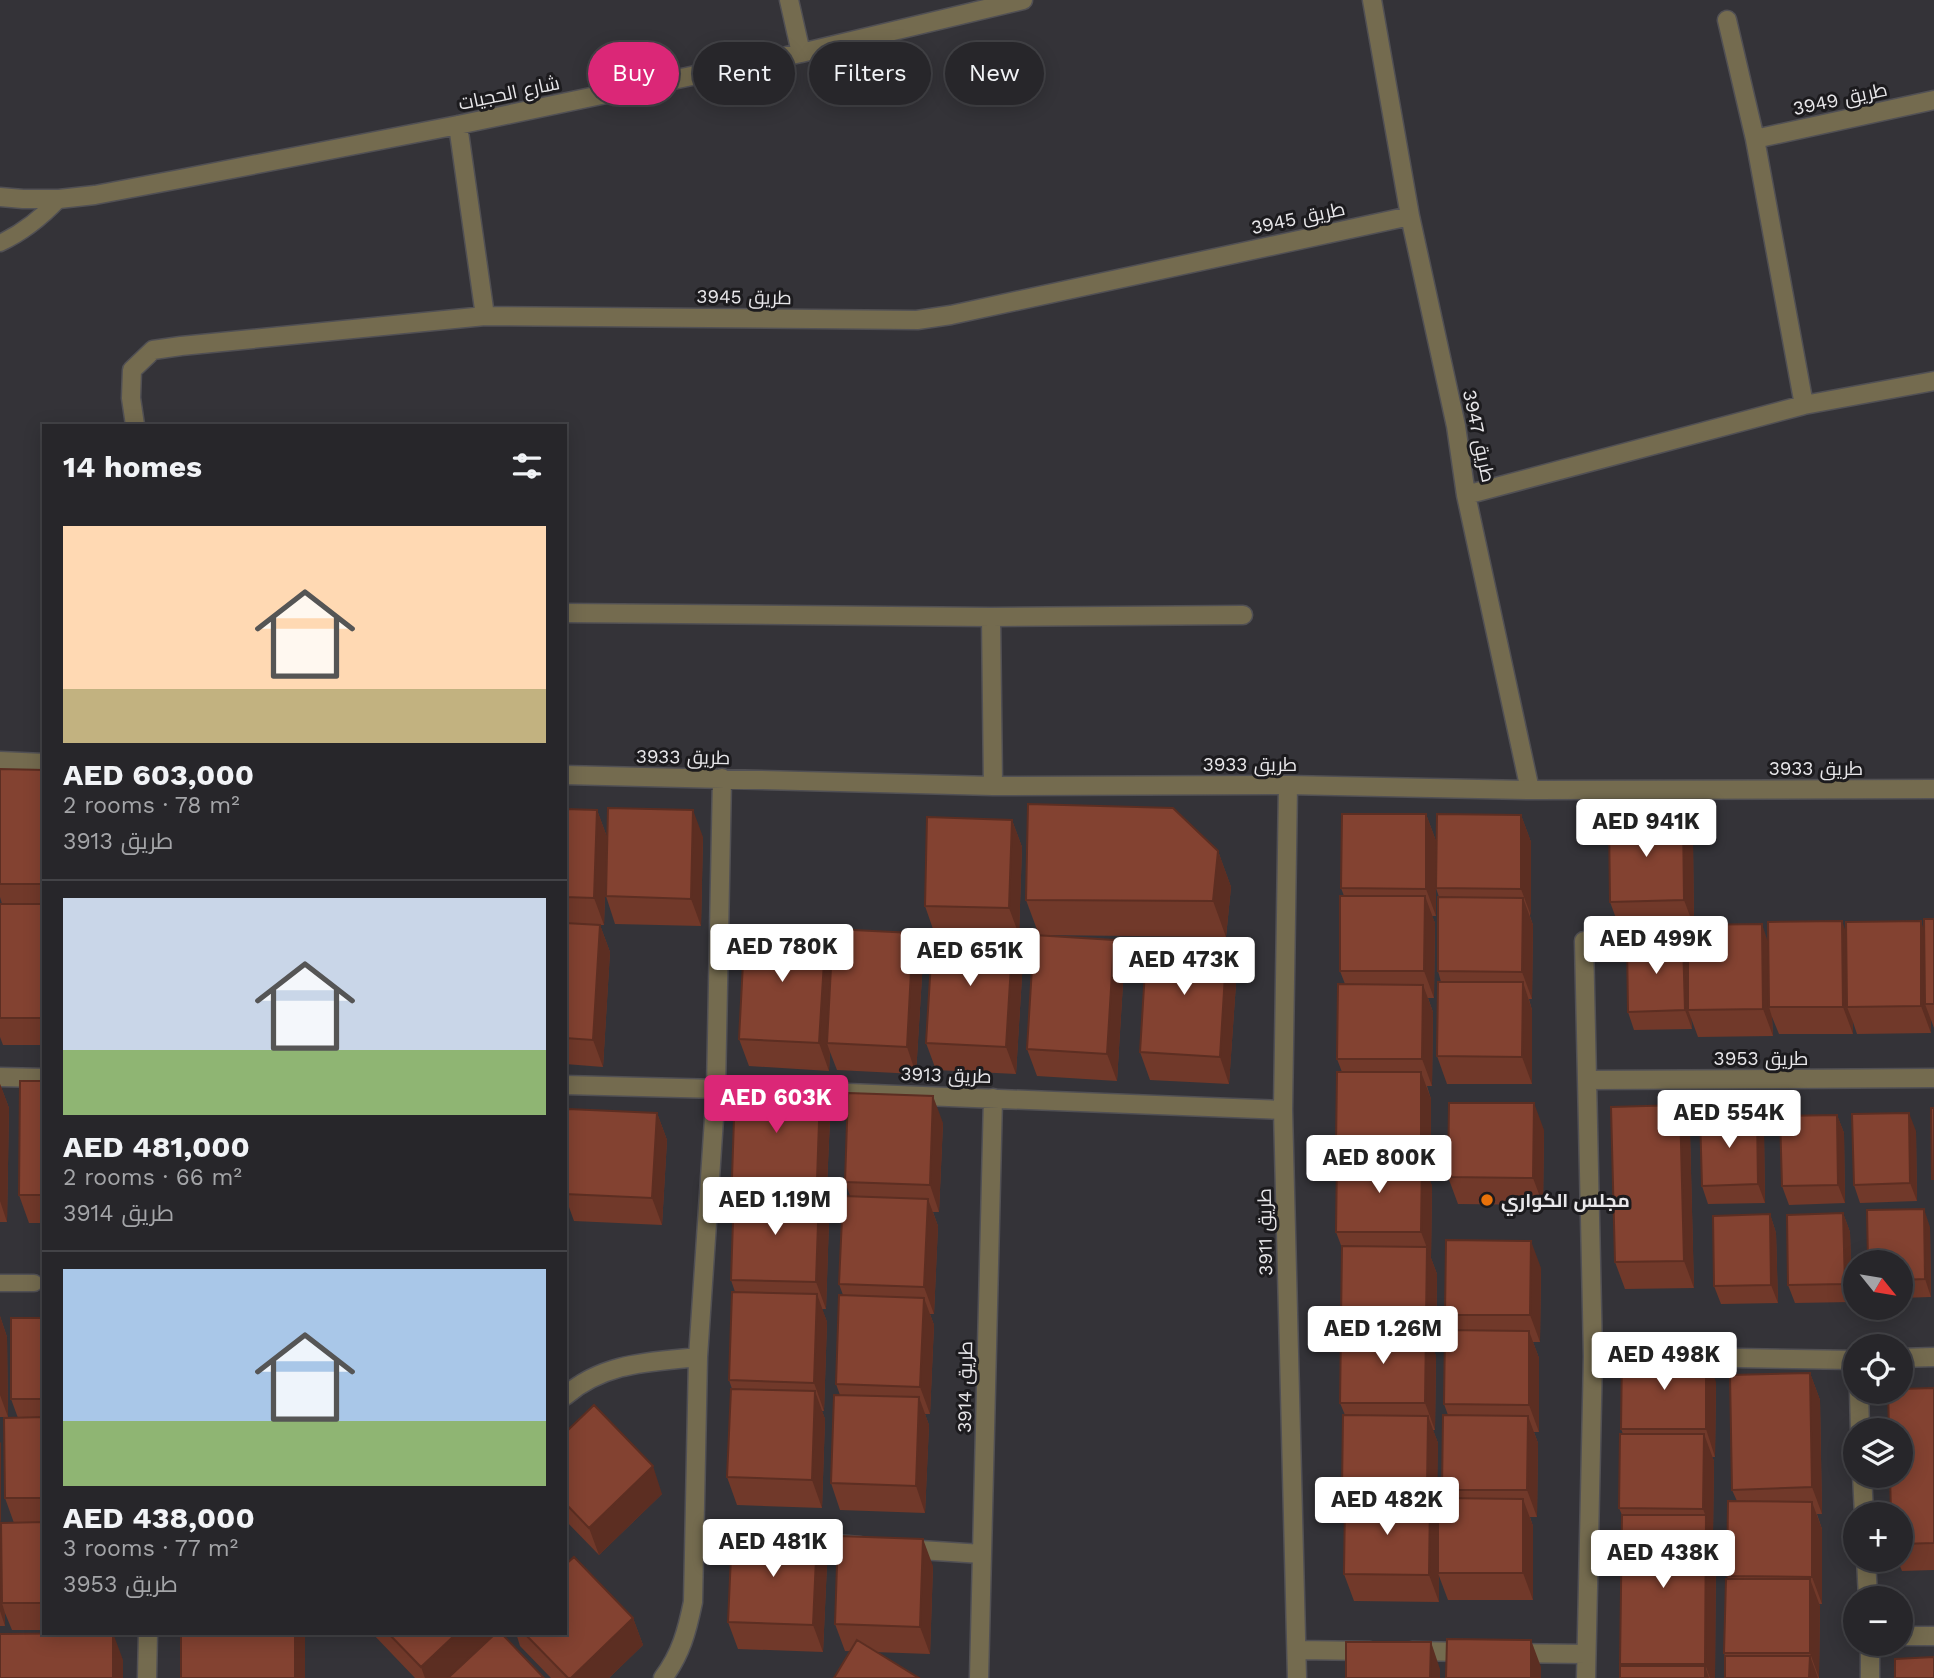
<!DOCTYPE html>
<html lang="en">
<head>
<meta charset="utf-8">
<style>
	:root { --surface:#27262a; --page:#2f2e32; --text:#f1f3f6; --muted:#a4a5a8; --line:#434347; --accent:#db2777 }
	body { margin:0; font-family:"Work Sans",Cairo,sans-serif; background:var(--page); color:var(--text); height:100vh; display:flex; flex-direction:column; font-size:26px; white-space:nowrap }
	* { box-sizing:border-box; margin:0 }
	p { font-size:23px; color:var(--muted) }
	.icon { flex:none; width:38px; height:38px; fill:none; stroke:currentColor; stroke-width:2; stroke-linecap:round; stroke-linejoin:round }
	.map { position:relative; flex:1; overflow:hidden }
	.side { position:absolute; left:42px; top:424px; width:525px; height:1211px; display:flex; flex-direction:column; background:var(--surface); border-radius:0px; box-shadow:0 4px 18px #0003,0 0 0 2px var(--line) }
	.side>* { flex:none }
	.hud { position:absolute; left:588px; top:42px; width:665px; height:63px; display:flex; gap:14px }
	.needle { width:46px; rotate:120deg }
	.tools { position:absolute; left:1843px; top:1250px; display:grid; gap:14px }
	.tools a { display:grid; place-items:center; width:70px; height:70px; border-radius:50%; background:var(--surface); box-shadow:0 4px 18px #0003,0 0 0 2px var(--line); font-size:35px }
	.price { position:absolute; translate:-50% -60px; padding:0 16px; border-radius:7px; background:#fff; color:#222; font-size:23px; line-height:46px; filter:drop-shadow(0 2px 4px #0008) }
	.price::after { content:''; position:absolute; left:50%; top:42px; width:21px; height:16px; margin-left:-10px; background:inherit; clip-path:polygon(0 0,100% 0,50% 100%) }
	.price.selected { background:var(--accent); color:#fff }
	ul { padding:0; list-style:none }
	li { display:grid; align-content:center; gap:14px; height:371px; padding:0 21px }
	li+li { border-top:2px solid var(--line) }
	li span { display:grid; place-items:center; height:217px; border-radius:0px; color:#555 }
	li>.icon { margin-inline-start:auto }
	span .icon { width:126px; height:126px; fill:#fffc; stroke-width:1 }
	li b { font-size:30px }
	h2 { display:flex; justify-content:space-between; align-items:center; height:84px; padding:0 21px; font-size:30px }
	.pill { padding:0 24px; border-radius:32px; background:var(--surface); box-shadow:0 4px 18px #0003,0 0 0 2px var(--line); font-size:24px; line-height:63px }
	.pill.selected { background:var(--accent); color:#fff }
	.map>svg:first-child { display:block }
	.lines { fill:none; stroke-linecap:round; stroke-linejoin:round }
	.lane-casing { stroke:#515054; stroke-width:19 }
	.street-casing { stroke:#515054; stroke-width:21 }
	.lane { stroke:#746b4f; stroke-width:16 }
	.street { stroke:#746b4f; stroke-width:18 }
	.wall { fill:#71392a }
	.shaded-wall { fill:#5c2e22 }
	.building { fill:#834231; stroke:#5c2e22; stroke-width:2 }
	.food-dot { fill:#e8710a; stroke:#1c1b1e; stroke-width:2.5 }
	.labels { text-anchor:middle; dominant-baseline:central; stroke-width:6; stroke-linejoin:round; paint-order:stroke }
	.street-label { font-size:19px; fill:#e8e7ea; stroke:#1c1b1e }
	.poi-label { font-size:19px; font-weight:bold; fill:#e8e7ea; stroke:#1c1b1e; text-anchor:start }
</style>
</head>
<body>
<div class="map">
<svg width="1934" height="1678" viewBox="0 0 1934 1678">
	<rect width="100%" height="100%" fill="#343338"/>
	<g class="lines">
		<defs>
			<path id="lane" d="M0 243C24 232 41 218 59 199
				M0 1283H34"/>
			<path id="street" d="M789 0 801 53
				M1372 0 1410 216 1456 426 1466 495 1530 790
				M1727 20 1755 139 1804 405
				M458 125 485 316
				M1755 139 1934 100
				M0 197 23 199H59L95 195 180 179 458 125 801 53 1023 0
				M135 425 131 398 132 370 153 350 181 346 485 316 917 320 951 315 1410 216
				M1466 495 1804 405 1934 381
				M565 613 991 617 1243 615
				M991 617 993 786
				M0 761 44 763
				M565 775 993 786 1288 785 1530 790 1934 789
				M1288 785 1283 1110 1297 1678
				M1584 941 1593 1356 1586 1678
				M0 1077 44 1078
				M1588 1080 1934 1078
				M565 1085 758 1090
				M797 1091 1283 1110
				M1593 1356 1646 1357
				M1684 1357 1855 1360
				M1900 1358 1934 1357
				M1859 1391 1860 1430
				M565 1396C604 1362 650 1362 698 1357
				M1862 1475 1864 1514
				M797 1541 860 1546
				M905 1549 982 1554
				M1866 1559 1868 1598
				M1900 1636H1934
				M1870 1643V1678
				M1297 1650 1370 1651
				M1412 1651 1468 1652
				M1514 1653 1586 1654
				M147 1678 148 1633
				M663 1678C681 1654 687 1631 693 1602L698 1357 716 1089 722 778
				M979 1678 993 1098"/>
		</defs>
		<use href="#lane" class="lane-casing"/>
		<use href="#street" class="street-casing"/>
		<use href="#lane" class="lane"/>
		<use href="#street" class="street"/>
	</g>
	<path class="wall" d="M0 769 44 770V1045H3L0 1037V904H2L0 897Z
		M565 809 597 810 607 837 604 925H600L610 952 603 1067 565 1064Z
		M1426 814 1436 841V916H1432L1435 923 1434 998H1428L1433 1012 1432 1086H1427L1431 1099V1173H1427L1432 1186 1431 1258 1437 1274 1436 1348H1433L1436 1356 1435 1430H1433L1438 1443 1436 1517 1438 1523 1445 1498 1442 1490 1448 1415 1444 1404 1451 1330 1445 1315 1541 1268 1540 1342H1533L1539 1358V1432H1534L1538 1443 1537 1517H1530L1533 1526V1600H1448L1439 1576V1602L1354 1601 1344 1574 1346 1500 1342 1489 1345 1415 1340 1403 1344 1328 1341 1321 1342 1248 1336 1232 1341 1158 1336 1146 1342 1072 1337 1059 1345 984 1340 971 1344 896 1341 888Z
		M1521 815 1531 842 1530 916 1533 925 1532 999H1529L1532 1010V1084H1447L1437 1056 1441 982 1438 971 1439 897 1436 888Z
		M1683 815 1693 842 1694 925 1768 941 1846 933 1924 931 1934 919V1028L1931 1020V1033L1857 1034 1853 1022V1034H1779L1772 1017 1773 1036 1698 1037 1691 1018 1692 1029 1634 1030 1628 1012 1688 952V927L1620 929 1610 902Z
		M1012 820 1022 847 1019 935H1014L1023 960 1016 1074 936 1070 926 1043 933 929 925 906Z
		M703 837 701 926 615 924 606 896Z
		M1218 851 1231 887 1226 937 1039 935 1026 900Z
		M913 933 923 960 916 1074 837 1070 830 1052 829 1071 749 1066 739 1039 832 946Z
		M1227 942 1237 969 1229 1084 1150 1080 1140 1052Z
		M1124 967 1117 1081 1037 1076 1027 1049Z
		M44 1081V1223H29L19 1195Z
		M0 1084 9 1108 7 1222H0Z
		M820 1092 830 1119 826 1208H824L829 1221 826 1309H822L827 1322 824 1411H822L825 1419 822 1508 737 1505 727 1477 732 1389 729 1380 735 1292 731 1280 737 1191 732 1178Z
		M1680 1105 1690 1133 1694 1288 1625 1289 1615 1262Z
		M657 1113 667 1140 662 1225 574 1221 565 1196V1177Z
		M1837 1115 1844 1133 1845 1203 1789 1205 1782 1186Z
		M943 1123 939 1212H933L938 1226 934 1314H930L934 1325 930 1414H925L929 1425 925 1513 840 1510 831 1483 840 1395 836 1384 843 1295 839 1284 850 1196 845 1182Z
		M1544 1130 1543 1205 1458 1204 1448 1177Z
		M1916 1131 1917 1201 1860 1203 1854 1185Z
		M1764 1132 1765 1203 1708 1204 1702 1186Z
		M1843 1213 1850 1232 1852 1302 1795 1303 1788 1285Z
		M1770 1214 1776 1233 1778 1303 1721 1304 1714 1286Z
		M1930 1227 1931 1297 1900 1298V1262Z
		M0 1316 7 1337 8 1417H0Z
		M44 1318V1630H12L5 1613V1626H0V1533L1 1536 14 1523 5 1498 18 1418 11 1399Z
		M1810 1373 1820 1400 1822 1514H1817L1822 1529V1604H1819L1820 1606 1819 1678H1725V1656L1724 1653 1728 1579 1727 1576 1737 1501 1732 1490Z
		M1716 1382 1715 1457H1712L1714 1461 1713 1534 1716 1542 1715 1678H1620L1621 1666 1622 1515 1619 1508 1623 1434 1621 1429Z
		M1934 1388V1570L1902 1571 1897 1559H1900V1514Z
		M565 1433 662 1494 599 1555 565 1520Z
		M567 1563 633 1618 643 1645 609 1678H551L520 1646 516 1633H565Z
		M827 1564 823 1652 738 1649 728 1622Z
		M933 1566 930 1654 845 1651 835 1624Z
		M372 1633H495L544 1678H415Z"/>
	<path class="shaded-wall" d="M597 810 607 837 604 925 594 898Z
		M693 810 703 837 701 926 691 899Z
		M1426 814 1436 841V916L1426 889Z
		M1521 815 1531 842V916L1521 889Z
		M1683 815 1693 842 1694 927 1684 900Z
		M1012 820 1022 847 1019 935 1009 908Z
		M1218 851 1231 887 1226 937 1213 901Z
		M1425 896 1435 923 1434 998 1424 971Z
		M1523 898 1533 925 1532 999 1522 972Z
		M1842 921 1852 948 1847 1007 1853 1022V1034L1843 1007Z
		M1921 921 1930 948 1925 1004 1931 1020V1033L1921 1006Z
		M1762 924 1771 951 1769 1007 1772 1017 1773 1036 1763 1009Z
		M600 925 610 952 603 1067 593 1040Z
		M826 929 836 956 827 1043 830 1052 829 1071 819 1043Z
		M913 933 923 960 916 1074 907 1047Z
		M1013 933 1023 960 1016 1074 1006 1047Z
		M1114 940 1124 967 1117 1081 1107 1054Z
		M1683 940 1690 958 1688 1010 1691 1018 1692 1029 1685 1010Z
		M1227 942 1237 969 1229 1084 1220 1057Z
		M1523 982 1532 1010V1084L1522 1057Z
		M1423 985 1433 1012 1432 1086 1422 1059Z
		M1421 1072 1431 1099V1173L1421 1146Z
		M0 1084 9 1108 7 1222 0 1201Z
		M820 1092 830 1119 826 1208 817 1181Z
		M933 1096 943 1123 939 1212 930 1185Z
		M1534 1103 1544 1130 1543 1205 1533 1178Z
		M1680 1105 1690 1133 1694 1288 1684 1261Z
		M657 1113 667 1140 662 1225 652 1198Z
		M1909 1113 1916 1131 1917 1201 1910 1183Z
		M1757 1114 1764 1132 1765 1203 1758 1184Z
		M1837 1115 1844 1133 1845 1203 1838 1185Z
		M1422 1158 1432 1186 1431 1258 1437 1274 1436 1348 1426 1321 1427 1248 1421 1232Z
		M819 1194 829 1221 826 1309 816 1282Z
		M928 1199 938 1226 934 1314 924 1287Z
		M1924 1209 1930 1227 1931 1297 1925 1279Z
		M1843 1213 1850 1232 1852 1302 1845 1284Z
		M1770 1214 1776 1233 1778 1303 1771 1285Z
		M1531 1241 1541 1268 1540 1342 1530 1315Z
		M817 1294 827 1322 824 1411 814 1383Z
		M924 1298 934 1325 930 1414 920 1387Z
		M0 1316 7 1337 8 1417 0 1395Z
		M1426 1329 1436 1356 1435 1430 1425 1403Z
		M1529 1331 1539 1358V1432L1529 1405Z
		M1706 1355 1716 1382 1715 1457 1706 1429Z
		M1810 1373 1820 1400 1822 1514 1812 1487Z
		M815 1391 825 1419 822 1508 812 1480Z
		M919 1397 929 1425 925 1513 916 1486Z
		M1428 1416 1438 1443 1437 1517 1427 1490Z
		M1528 1416 1538 1443 1537 1517 1527 1490Z
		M1704 1434 1714 1461 1713 1534 1716 1542 1715 1678H1710L1705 1664 1706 1517 1703 1509Z
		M0 1442 1 1443V1523L0 1520Z
		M653 1466 662 1494 599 1555 589 1528Z
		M1523 1499 1533 1526V1600L1523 1573Z
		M1430 1500 1440 1527 1438 1573 1439 1576V1602L1429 1575Z
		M1812 1502 1822 1529V1604L1812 1577Z
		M0 1533 5 1546 2 1603 5 1613V1626L0 1611Z
		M817 1536 827 1564 823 1652 813 1625Z
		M923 1539 933 1566 930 1654 920 1627Z
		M1810 1579 1820 1606 1819 1678 1810 1653Z
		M633 1618 643 1645 609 1678H571Z
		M113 1633 123 1660V1678H113Z
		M295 1633H303L305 1636V1678H295Z
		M457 1633H495L448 1678H425L421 1667Z
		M1531 1640 1541 1667V1678H1531Z
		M1431 1642 1440 1669V1678H1430Z
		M1810 1656 1818 1678H1809Z
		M1705 1666 1709 1678H1705Z"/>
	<path class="building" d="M0 769 44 770V884H0Z
		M1028 804 1173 808 1218 851 1213 901 1026 900Z
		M608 808 693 810 691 899 606 896Z
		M565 809 597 810 594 898 565 897Z
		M1342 814H1426V889L1341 888Z
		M1437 814 1521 815V889L1436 888Z
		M1683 815 1684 900 1610 902 1609 817Z
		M927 817 1012 820 1009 908 925 906Z
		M1340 896H1425L1424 971H1340Z
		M1438 897 1523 898 1522 972 1438 971Z
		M0 904H44V1018H0Z
		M1924 919H1934V1004H1925Z
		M1842 921 1843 1007H1769L1768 922Z
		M1921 921V1006L1847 1007 1846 922Z
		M565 923 600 925 593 1040 565 1038Z
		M1762 924 1763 1009 1688 1010V925Z
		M745 925 826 929 819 1043 739 1039Z
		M833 929 913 933 907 1047 827 1043Z
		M933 929 1013 933 1006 1047 926 1043Z
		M1034 935 1114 940 1107 1054 1027 1049Z
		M1147 938 1227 942 1220 1057 1140 1052Z
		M1683 940 1685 1010 1628 1012 1627 941Z
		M1438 982H1523L1522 1057 1437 1056Z
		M1338 984 1423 985 1422 1059H1337Z
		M1337 1072H1421V1146H1336Z
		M20 1081H44V1195H19Z
		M735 1089 820 1092 817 1181 732 1178Z
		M848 1093 933 1096 930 1185 845 1182Z
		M1449 1103H1534L1533 1178 1448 1177Z
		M1680 1105 1684 1261 1615 1262 1611 1107Z
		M1931 1108H1934V1179H1932Z
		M568 1109 657 1113 652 1198 565 1194Z
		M1909 1113 1910 1183 1854 1185 1852 1114Z
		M1757 1114 1758 1184 1702 1186 1700 1115Z
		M1837 1115 1838 1185 1782 1186 1780 1116Z
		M1337 1158H1422L1421 1232H1336Z
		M734 1191 819 1194 816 1282 731 1280Z
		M843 1196 928 1199 924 1287 839 1284Z
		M1924 1209 1925 1279 1900 1280V1262H1868L1867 1210Z
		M1843 1213 1845 1284 1788 1285 1787 1215Z
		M1770 1214 1771 1285 1714 1286 1713 1216Z
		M1446 1240 1531 1241 1530 1315H1445Z
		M1342 1246 1427 1247 1426 1321H1341Z
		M732 1292 817 1294 814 1383 729 1380Z
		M839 1295 924 1298 920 1387 836 1384Z
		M11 1318H44V1399H11Z
		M1341 1328 1426 1329 1425 1403H1340Z
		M1445 1330 1529 1331V1405L1444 1404Z
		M1622 1354 1706 1355V1429H1621Z
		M1810 1373 1812 1487 1732 1490 1730 1375Z
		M1934 1388V1543L1900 1544V1514H1891L1890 1475H1900V1430H1889L1888 1391H1900V1389Z
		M731 1389 815 1391 812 1480 727 1477Z
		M834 1395 919 1397 916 1486 831 1483Z
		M594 1405 653 1466 589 1528 565 1503V1433Z
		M1343 1415 1428 1416 1427 1490 1342 1489Z
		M1443 1415 1528 1416 1527 1490H1442Z
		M44 1417V1498H5L4 1418Z
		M1620 1434H1704L1703 1509 1619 1508Z
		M1438 1498 1523 1499V1573H1438Z
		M1345 1500H1430L1429 1575 1344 1574Z
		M1728 1501 1812 1502V1577L1727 1576Z
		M1622 1515H1706L1705 1664H1620Z
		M44 1522V1603H2L1 1523Z
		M732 1534 817 1536 813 1625 728 1622Z
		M838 1536 923 1539 920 1627 835 1624Z
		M574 1557 633 1618 571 1678H568L524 1633H565V1565Z
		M1726 1579H1810V1653H1724Z
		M113 1633V1678H0V1634Z
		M181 1633H295V1678H181Z
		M388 1633H457L421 1667Z
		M496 1633H501L544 1678H448Z
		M1447 1639 1531 1640V1678H1446Z
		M857 1640 919 1678H834Z
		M1346 1642H1431L1430 1678H1346Z
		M1725 1656H1810L1809 1678H1725Z
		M1934 1657V1678H1895V1659Z
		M1620 1666H1705V1678H1620Z"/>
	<circle class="food-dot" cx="1487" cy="1200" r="7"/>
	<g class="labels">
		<g class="street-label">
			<text transform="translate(509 93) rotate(-12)">شارع الحجيات</text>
			<text transform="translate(1840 99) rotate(-12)">طريق 3949</text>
			<text transform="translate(1298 218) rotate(-12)">طريق 3945</text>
			<text transform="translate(744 297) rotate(1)">طريق 3945</text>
			<text transform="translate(1479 436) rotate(78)">طريق 3947</text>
			<text transform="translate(683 757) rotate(1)">طريق 3933</text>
			<text x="1250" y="764">طريق 3933</text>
			<text x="1816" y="768">طريق 3933</text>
			<text x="1761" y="1058">طريق 3953</text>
			<text transform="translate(946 1075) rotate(2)">طريق 3913</text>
			<text transform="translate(1265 1232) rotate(-91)">طريق 3911</text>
			<text transform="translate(965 1387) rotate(-89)">طريق 3914</text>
		</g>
		<g class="poi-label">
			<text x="1501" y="1200">مجلس الكواري</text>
		</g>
	</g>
</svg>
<div class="tools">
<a><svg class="needle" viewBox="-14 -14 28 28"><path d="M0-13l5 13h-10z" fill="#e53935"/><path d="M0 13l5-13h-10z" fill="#a4a5a8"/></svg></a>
<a><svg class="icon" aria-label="locate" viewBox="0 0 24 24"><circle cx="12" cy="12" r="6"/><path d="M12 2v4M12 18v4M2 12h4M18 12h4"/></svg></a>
<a><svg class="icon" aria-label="layers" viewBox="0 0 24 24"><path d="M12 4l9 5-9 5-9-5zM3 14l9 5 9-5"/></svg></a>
<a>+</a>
<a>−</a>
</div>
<b class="price" style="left:1646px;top:859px">AED 941K</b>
<b class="price" style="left:1656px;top:976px">AED 499K</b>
<b class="price" style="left:782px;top:984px">AED 780K</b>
<b class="price" style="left:970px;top:988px">AED 651K</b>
<b class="price" style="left:1184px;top:997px">AED 473K</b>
<b class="price selected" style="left:776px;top:1135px">AED 603K</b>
<b class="price" style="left:1729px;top:1150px">AED 554K</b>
<b class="price" style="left:1379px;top:1195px">AED 800K</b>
<b class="price" style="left:775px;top:1237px">AED 1.19M</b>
<b class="price" style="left:1383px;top:1366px">AED 1.26M</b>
<b class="price" style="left:1664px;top:1392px">AED 498K</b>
<b class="price" style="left:1387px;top:1537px">AED 482K</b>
<b class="price" style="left:773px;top:1579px">AED 481K</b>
<b class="price" style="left:1663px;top:1590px">AED 438K</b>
<div class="hud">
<a class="pill selected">Buy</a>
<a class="pill">Rent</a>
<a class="pill">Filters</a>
<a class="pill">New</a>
</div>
<section class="side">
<h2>14 homes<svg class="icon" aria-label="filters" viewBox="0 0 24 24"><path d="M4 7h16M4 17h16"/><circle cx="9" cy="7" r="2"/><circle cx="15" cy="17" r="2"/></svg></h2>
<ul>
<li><span style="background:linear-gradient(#ffd9b3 75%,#c2b280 0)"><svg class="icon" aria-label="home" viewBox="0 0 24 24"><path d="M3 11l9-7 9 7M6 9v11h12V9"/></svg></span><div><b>AED 603,000</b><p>2 rooms · 78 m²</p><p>طريق 3913</p></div></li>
<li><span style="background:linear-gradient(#c9d6e8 70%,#8fb573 0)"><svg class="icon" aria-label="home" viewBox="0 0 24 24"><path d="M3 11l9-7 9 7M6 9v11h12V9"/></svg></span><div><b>AED 481,000</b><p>2 rooms · 66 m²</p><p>طريق 3914</p></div></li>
<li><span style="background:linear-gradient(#a9c7e8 70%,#8fb573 0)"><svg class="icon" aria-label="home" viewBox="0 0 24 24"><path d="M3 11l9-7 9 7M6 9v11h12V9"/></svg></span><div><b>AED 438,000</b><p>3 rooms · 77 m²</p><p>طريق 3953</p></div></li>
</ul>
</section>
</div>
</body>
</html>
